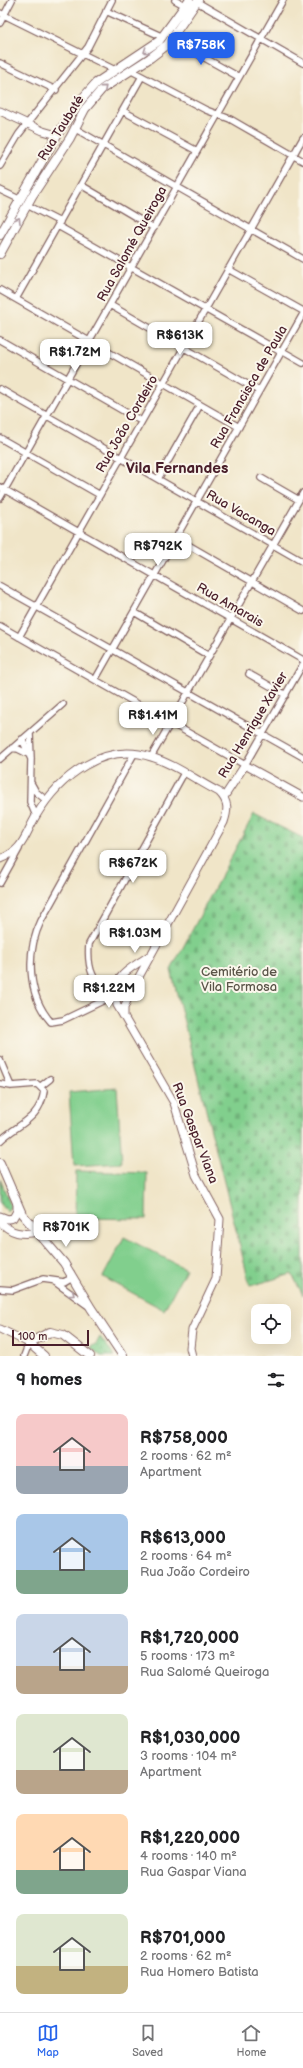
<!DOCTYPE html>
<html lang="en">
<head>
<meta charset="utf-8">
<style>
	:root { --surface:#fff; --page:#f2f2f2; --text:#202124; --muted:#757577; --line:#e0e0e0; --accent:#2563eb }
	body { margin:0; font-family:"Balsamiq Sans",sans-serif; background:var(--page); color:var(--text); height:100vh; display:flex; flex-direction:column; font-size:15px; white-space:nowrap }
	* { box-sizing:border-box; margin:0 }
	p { font-size:13px; color:var(--muted) }
	.icon { flex:none; width:22px; height:22px; fill:none; stroke:currentColor; stroke-width:2; stroke-linecap:round; stroke-linejoin:round }
	.map { position:relative; height:1356px; overflow:hidden }
	.panel { display:flex; flex-direction:column; background:var(--surface); flex:1 }
	.panel>* { flex:none }
	.controls { position:absolute; left:251px; top:1304px; display:grid; gap:8px }
	.controls a { display:grid; place-items:center; width:40px; height:40px; border-radius:8px; background:var(--surface); box-shadow:0 4px 16px #0002; font-size:20px }
	.scale { position:absolute; left:12px; bottom:10px; width:77px; box-sizing:border-box; padding-left:4px; border:2px solid #4a1f2b; border-top:0; font-size:11px; line-height:14px; white-space:nowrap; color:#4a1f2b; -webkit-text-stroke:3px #fbf7ec; paint-order:stroke }
	.price { position:absolute; translate:-50% -34px; padding:0 9px; border-radius:8px; background:#fff; color:#222; font-size:13px; line-height:26px; filter:drop-shadow(0 1px 2px #0008) }
	.price::after { content:''; position:absolute; left:50%; top:24px; width:12px; height:9px; margin-left:-6px; background:inherit; clip-path:polygon(0 0,100% 0,50% 100%) }
	.price.on { background:var(--accent); color:#fff }
	ul { padding:0; list-style:none }
	li { display:flex; align-items:center; gap:12px; height:100px; padding:0 16px }
	li span { display:grid; place-items:center; flex:none; width:112px; height:80px; border-radius:8px; color:#555 }
	li>.icon { margin-inline-start:auto }
	span .icon { width:48px; height:48px; fill:#fffc; stroke-width:1 }
	li b { font-size:17px }
	h2 { display:flex; justify-content:space-between; align-items:center; height:48px; padding:0 16px; font-size:17px }
	.tab-bar { display:flex; justify-content:space-around; align-items:center; height:56px; border-top:1px solid var(--line); background:var(--surface); font-size:11px; color:var(--muted) }
	.tab-bar a { display:grid; justify-items:center; gap:2px }
	.tab-bar .on { color:var(--accent) }
	.map>svg:first-child { display:block }
	.grass { fill:url(#grass-dots); stroke:#66775c }
	.cemetery { fill:url(#cemetery-stones); stroke:#66775c }
	.garden { fill:#81cf8d; stroke:#66775c }
	.lines { fill:none; stroke-linecap:round; stroke-linejoin:round }
	.minor-casing { stroke:#846462; stroke-width:8 }
	.tertiary-casing { stroke:#846462; stroke-width:9 }
	.secondary-casing { stroke:#846462; stroke-width:10 }
	.minor { stroke:#fff; stroke-width:5.5 }
	.tertiary { stroke:#fff; stroke-width:7 }
	.secondary { stroke:#fff; stroke-width:8 }
	.oneway { stroke:#ae9aa0 }
	.labels { text-anchor:middle; dominant-baseline:central; stroke-width:4; stroke-linejoin:round; paint-order:stroke }
	.street-label { font-size:13px; fill:#4a1f2b; stroke:#fbf7ec }
	.park-label { font-size:13px; fill:#5a5448; stroke:#fbf7ec }
	.quarter-label { font-size:15px; font-weight:bold; fill:#4a1f2b; stroke:#fbf7ec }
</style>
</head>
<body>
<div class="map">
<svg width="303" height="1356" viewBox="0 0 303 1356">
	<defs>
		<pattern id="grass-dots" width="8" height="8" patternUnits="userSpaceOnUse"><rect width="8" height="8" fill="#81cf8d"/><path d="M2 2h.1M6 6h.1" fill="none" stroke="#71b17a" stroke-width="1.8" stroke-linecap="round"/></pattern>
		<pattern id="cemetery-stones" width="16" height="16" patternUnits="userSpaceOnUse"><rect width="16" height="16" fill="#81cf8d"/><path d="M2 7V4a2 2 0 0 1 4 0v3zM10 15v-3a2 2 0 0 1 4 0v3z" fill="#71b17a"/></pattern>
	</defs>
	<rect width="100%" height="100%" fill="#fbf7ec"/>
	<filter id="ink" filterUnits="userSpaceOnUse"><feTurbulence type="fractalNoise" baseFrequency=".025" numOctaves="2"/><feDisplacementMap in="SourceGraphic" scale="8" xChannelSelector="R" yChannelSelector="G"/><feConvolveMatrix kernelMatrix="1 2 1 2 8 2 1 2 1" color-interpolation-filters="sRGB"/></filter>
	<filter id="wash" filterUnits="userSpaceOnUse"><feTurbulence type="fractalNoise" baseFrequency=".012" numOctaves="4" result="noise"/><feDisplacementMap in="SourceGraphic" scale="16" xChannelSelector="R" yChannelSelector="G"/><feGaussianBlur stdDeviation="0.9" result="paint"/><feColorMatrix in="noise" values="0 0 0 0 0 0 0 0 0 0 0 0 0 0 0 0 0 1.4 0 .05"/><feComposite in="paint" operator="in"/></filter>
	<g filter="url(#wash)">
		<rect width="100%" height="100%" fill="#f0e5c8"/>
		<path class="grass" d="M0 1179 11 1206 7 1211 0 1203Z
			M100 1337 115 1356H101L90 1347 96 1344Z"/>
		<path class="cemetery" d="M254 814 303 838V1295L292 1274 250 1286 171 970Z"/>
		<path class="garden" d="M117 1088 122 1163 74 1166 69 1092Z
			M76 1171 147 1173 146 1219 75 1218Z
			M124 1237 186 1269 164 1310 103 1277Z"/>
	</g>
	<g filter="url(#ink)">
		<g class="lines">
			<defs>
				<path id="minor" d="M175 0 186 6
					M197 2 303 63
					M106 11 163 37
					M0 13 115 70
					M0 23 12 0
					M171 39 239 77
					M0 63 56 90
					M130 70 206 110 230 119 303 161
					M123 111 197 151
					M74 128 303 259
					M0 166 19 134 88 47 112 0
					M81 185 154 228
					M0 190 21 200
					M27 205 60 222
					M58 226 281 352
					M228 269 303 311
					M0 290 239 427
					M16 299 141 78
					M110 305 259 391
					M0 340 141 421
					M282 351 303 363
					M0 389 303 562
					M0 438 100 495
					M261 478 299 500
					M158 479 200 405
					M0 487 303 660
					M0 498 283 0
					M176 538 303 611
					M0 586 303 757
					M134 612 209 656
					M0 626 245 765 303 664
					M19 637 303 138
					M249 674 286 695
					M95 680 303 314
					M30 733 31 759 30 802 36 816
					M22 739 31 759
					M12 748 18 749 28 754
					M151 757 303 493
					M0 759 63 704
					M31 783 36 792 46 800
					M0 883 19 849
					M115 995 63 1020 51 1022C27 995 26 952 41 921L134 754
					M115 995C92 985 87 968 89 944L184 773
					M0 1060 11 1086
					M0 1084 11 1086 37 1084 44 1091C40 1120 17 1124 0 1141
					M41 1086 50 1079
					M55 1282 87 1305
					M0 1289 13 1290 43 1279 64 1282 69 1279 71 1273
					M24 1356 29 1343"/>
				<path id="tertiary" d="M0 111 43 131 57 135
					M224 797 245 765 303 797
					M0 859C24 850 24 836 36 816 59 777 104 741 151 757 175 764 197 781 219 792 229 802 228 810 224 822L130 993 124 1008V1016
					M150 955C131 969 109 975 117 1005L174 1103 196 1175 220 1219 216 1279 192 1330 190 1348 192 1356
					M0 1216 8 1219 13 1218 17 1211V1203
					M0 1221C10 1234 23 1235 38 1232
					M0 1329 29 1343"/>
				<path id="secondary" d="M0 235 57 135 81 100 96 83 159 41 189 0
					M0 254 32 196 70 138 85 109 102 89 150 58 167 45 198 0
					M0 1163 22 1214 64 1263 91 1308 123 1356
					M44 1356 29 1343 50 1332 63 1335 90 1356"/>
			</defs>
			<use href="#minor" class="minor-casing"/>
			<use href="#tertiary" class="tertiary-casing"/>
			<use href="#secondary" class="secondary-casing"/>
			<use href="#minor" class="minor"/>
			<use href="#tertiary" class="tertiary"/>
			<use href="#secondary" class="secondary"/>
		</g>
		<defs><path id="oneway-chevron" d="M-2-3.5L2.5 0L-2 3.5" fill="none" stroke-width="1.6" stroke-linecap="round" stroke-linejoin="round"/></defs>
		<g class="oneway">
			<use href="#oneway-chevron" transform="translate(146 51) rotate(146)"/>
			<use href="#oneway-chevron" transform="translate(104 88) rotate(-40)"/>
			<use href="#oneway-chevron" transform="translate(18 220) rotate(-60)"/>
			<use href="#oneway-chevron" transform="translate(72 1294) rotate(36)"/>
		</g>
	</g>
	<g class="labels">
		<g class="street-label">
			<text transform="translate(61 128) rotate(-58)">Rua Taubaté</text>
			<text transform="translate(132 244) rotate(-61)">Rua Salomé Queiroga</text>
			<text transform="translate(249 387) rotate(-60)">Rua Francisca de Paula</text>
			<text transform="translate(127 424) rotate(-60)">Rua João Cordeiro</text>
			<text transform="translate(241 513) rotate(30)">Rua Vacanga</text>
			<text transform="translate(230 605) rotate(30)">Rua Amarais</text>
			<text transform="translate(253 725) rotate(-59)">Rua Henrique Xavier</text>
			<text transform="translate(195 1133) rotate(69)">Rua Gaspar Viana</text>
		</g>
		<g class="park-label">
			<text x="239" y="972">Cemitério de<tspan x="239" dy="15">Vila Formosa</tspan></text>
		</g>
		<g class="quarter-label">
			<text x="177" y="468">Vila Fernandes</text>
		</g>
	</g>
</svg>
<div class="controls">
<a><svg class="icon" aria-label="locate" viewBox="0 0 24 24"><circle cx="12" cy="12" r="6"/><path d="M12 2v4M12 18v4M2 12h4M18 12h4"/></svg></a>
</div>
<div class="scale">100 m</div>
<b class="price on" style="left:201px;top:66px">R$758K</b>
<b class="price" style="left:180px;top:356px">R$613K</b>
<b class="price" style="left:75px;top:373px">R$1.72M</b>
<b class="price" style="left:158px;top:567px">R$792K</b>
<b class="price" style="left:153px;top:736px">R$1.41M</b>
<b class="price" style="left:133px;top:884px">R$672K</b>
<b class="price" style="left:135px;top:954px">R$1.03M</b>
<b class="price" style="left:109px;top:1009px">R$1.22M</b>
<b class="price" style="left:66px;top:1248px">R$701K</b>
</div>
<section class="panel">
<h2>9 homes<svg class="icon" aria-label="filters" viewBox="0 0 24 24"><path d="M4 7h16M4 17h16"/><circle cx="9" cy="7" r="2"/><circle cx="15" cy="17" r="2"/></svg></h2>
<ul>
<li><span style="background:linear-gradient(#f6c9c9 65%,#9aa5b1 0)"><svg class="icon" aria-label="home" viewBox="0 0 24 24"><path d="M3 11l9-7 9 7M6 9v11h12V9"/></svg></span><div><b>R$758,000</b><p>2 rooms · 62 m²</p><p>Apartment</p></div></li>
<li><span style="background:linear-gradient(#a9c7e8 70%,#7fa58c 0)"><svg class="icon" aria-label="home" viewBox="0 0 24 24"><path d="M3 11l9-7 9 7M6 9v11h12V9"/></svg></span><div><b>R$613,000</b><p>2 rooms · 64 m²</p><p>Rua João Cordeiro</p></div></li>
<li><span style="background:linear-gradient(#c9d6e8 65%,#b9a48a 0)"><svg class="icon" aria-label="home" viewBox="0 0 24 24"><path d="M3 11l9-7 9 7M6 9v11h12V9"/></svg></span><div><b>R$1,720,000</b><p>5 rooms · 173 m²</p><p>Rua Salomé Queiroga</p></div></li>
<li><span style="background:linear-gradient(#dfe7d0 70%,#b9a48a 0)"><svg class="icon" aria-label="home" viewBox="0 0 24 24"><path d="M3 11l9-7 9 7M6 9v11h12V9"/></svg></span><div><b>R$1,030,000</b><p>3 rooms · 104 m²</p><p>Apartment</p></div></li>
<li><span style="background:linear-gradient(#ffd9b3 70%,#7fa58c 0)"><svg class="icon" aria-label="home" viewBox="0 0 24 24"><path d="M3 11l9-7 9 7M6 9v11h12V9"/></svg></span><div><b>R$1,220,000</b><p>4 rooms · 140 m²</p><p>Rua Gaspar Viana</p></div></li>
<li><span style="background:linear-gradient(#dfe7d0 65%,#c2b280 0)"><svg class="icon" aria-label="home" viewBox="0 0 24 24"><path d="M3 11l9-7 9 7M6 9v11h12V9"/></svg></span><div><b>R$701,000</b><p>2 rooms · 62 m²</p><p>Rua Homero Batista</p></div></li>
</ul>
</section>
<nav class="tab-bar">
<a class="on"><svg class="icon" aria-label="map" viewBox="0 0 24 24"><path d="M3 6l6-2 6 2 6-2v14l-6 2-6-2-6 2zM9 4v14M15 6v14"/></svg>Map</a>
<a><svg class="icon" aria-label="saved" viewBox="0 0 24 24"><path d="M7 4h10v16l-5-4-5 4z"/></svg>Saved</a>
<a><svg class="icon" aria-label="home" viewBox="0 0 24 24"><path d="M3 11l9-7 9 7M6 9v11h12V9"/></svg>Home</a>
</nav>
</body>
</html>
